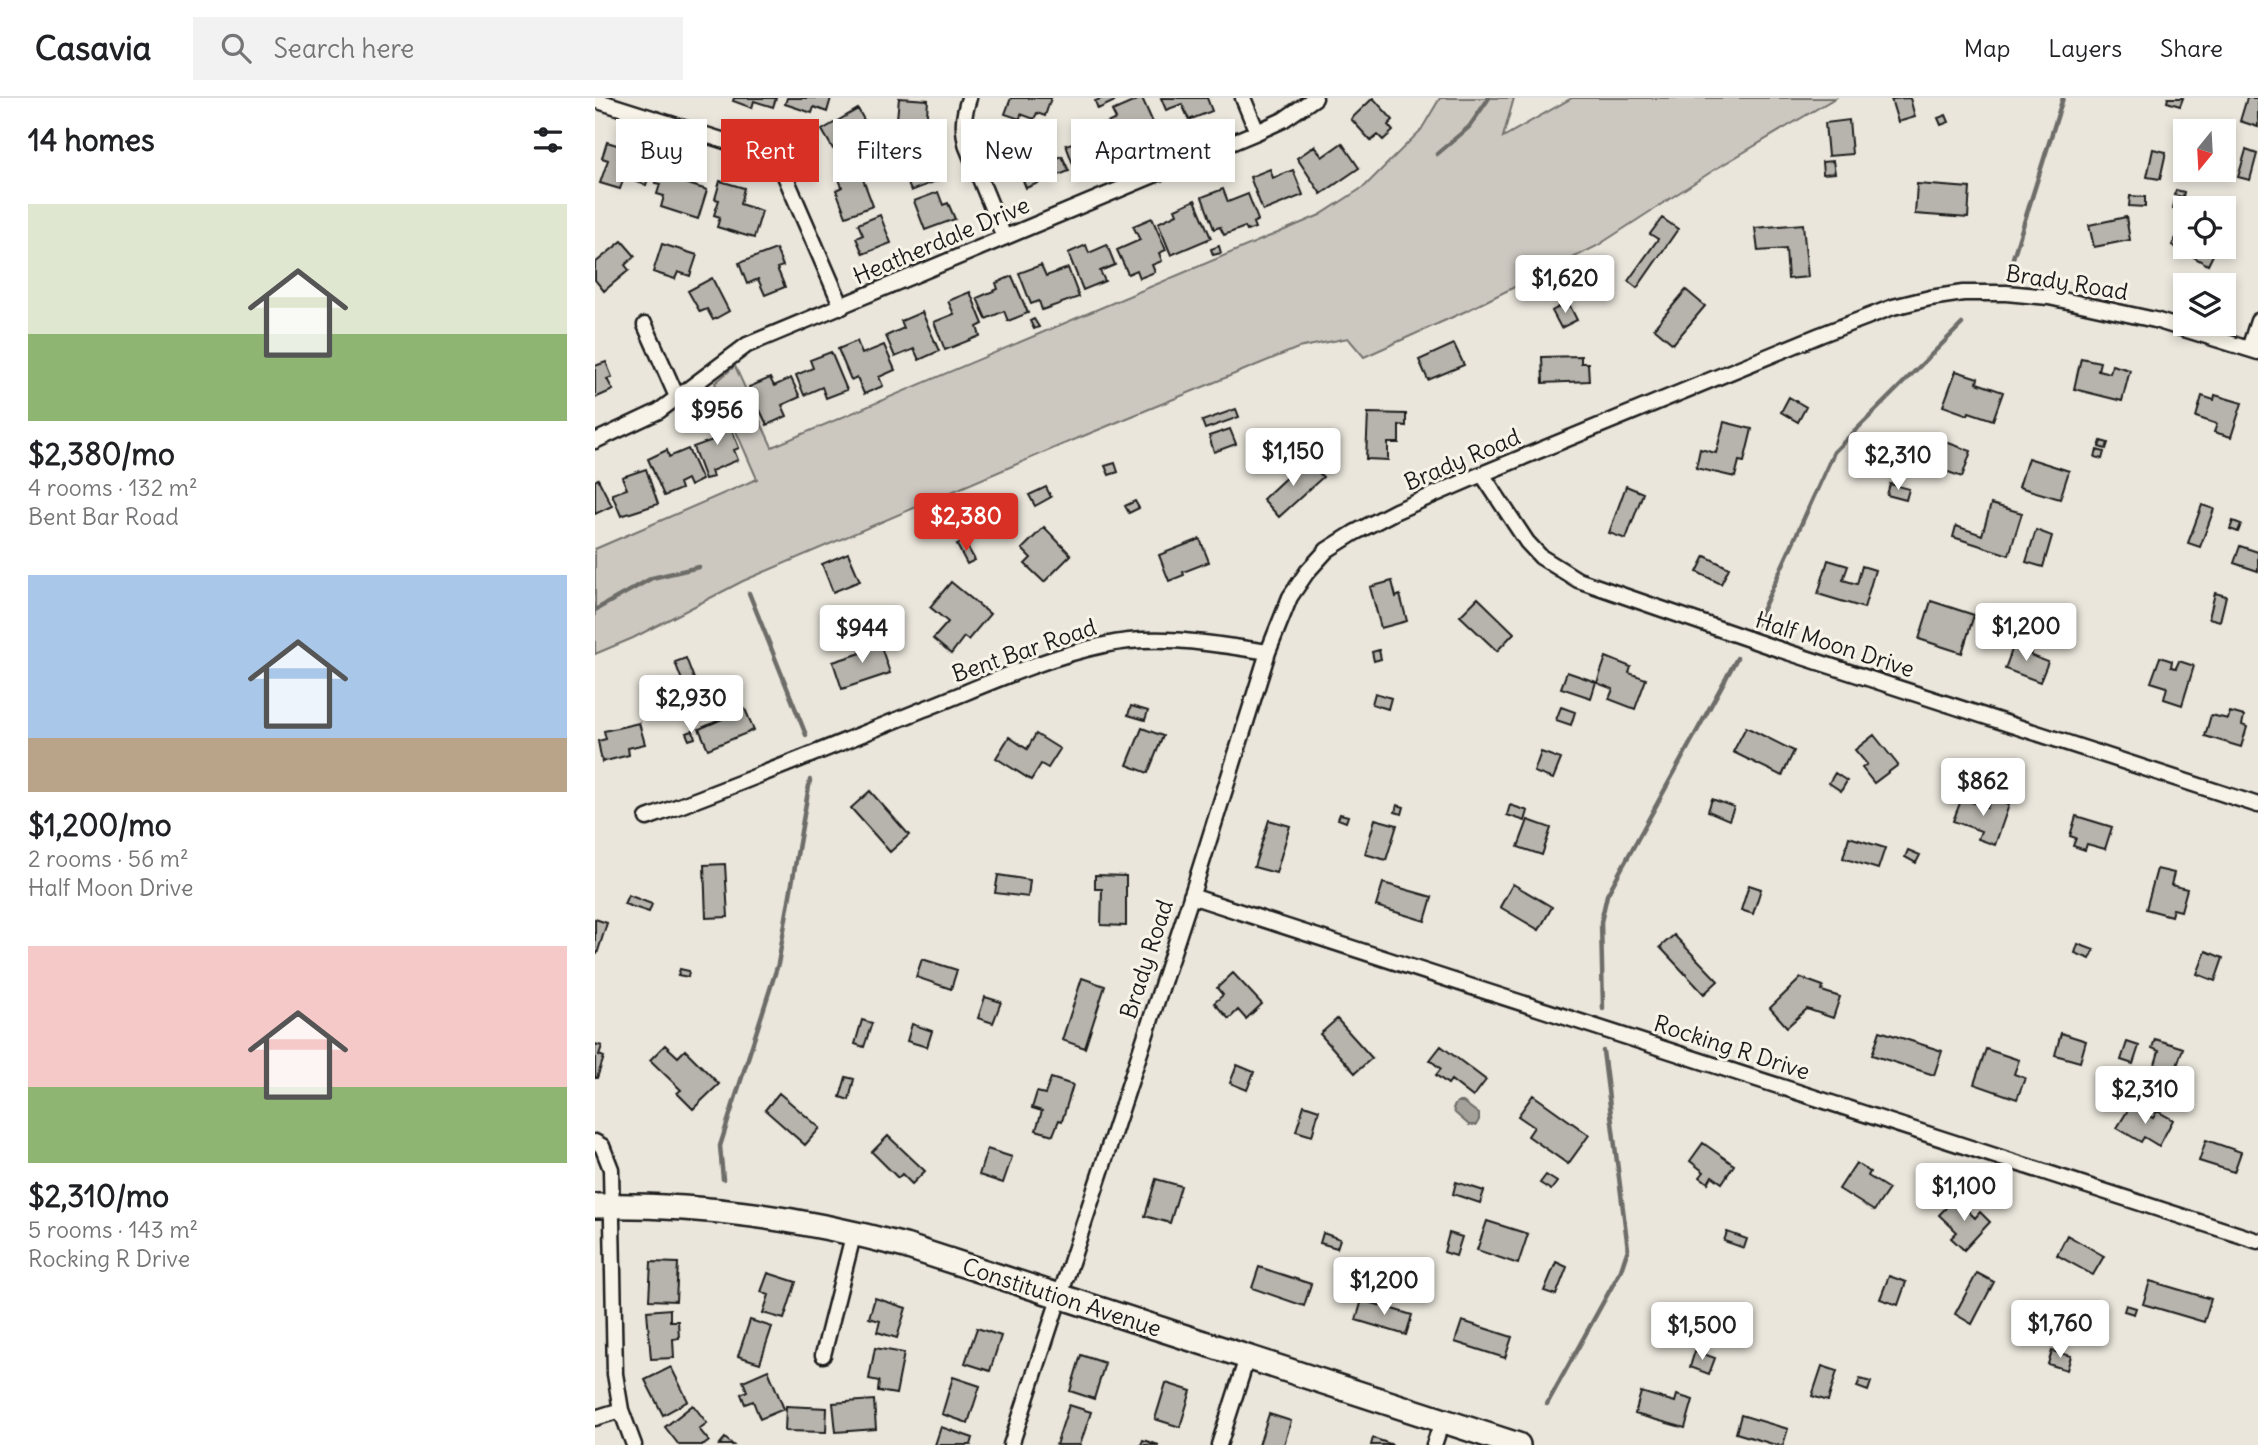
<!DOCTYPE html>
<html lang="en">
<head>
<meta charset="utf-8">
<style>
	:root { --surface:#fff; --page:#f2f2f2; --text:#202124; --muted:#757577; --line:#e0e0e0; --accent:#d93025 }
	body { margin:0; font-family:Delius,sans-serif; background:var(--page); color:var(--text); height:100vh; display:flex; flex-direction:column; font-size:26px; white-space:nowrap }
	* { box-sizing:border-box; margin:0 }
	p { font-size:23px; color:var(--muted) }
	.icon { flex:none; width:38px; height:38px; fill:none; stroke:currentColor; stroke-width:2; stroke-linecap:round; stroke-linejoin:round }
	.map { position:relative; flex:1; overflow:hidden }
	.sheet { display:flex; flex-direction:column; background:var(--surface); width:595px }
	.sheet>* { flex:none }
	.banner { position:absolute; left:21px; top:21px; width:665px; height:63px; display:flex; gap:14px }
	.needle { width:46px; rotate:198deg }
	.fabs { position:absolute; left:1578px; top:21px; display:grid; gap:14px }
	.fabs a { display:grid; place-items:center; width:63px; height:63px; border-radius:0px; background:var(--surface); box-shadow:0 4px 10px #0003; font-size:35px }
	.price { position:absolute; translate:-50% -60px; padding:0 16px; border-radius:7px; background:#fff; color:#222; font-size:23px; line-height:46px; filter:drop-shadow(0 2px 4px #0008) }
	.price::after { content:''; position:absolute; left:50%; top:42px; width:21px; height:16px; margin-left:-10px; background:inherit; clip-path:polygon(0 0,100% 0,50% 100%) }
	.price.selected { background:var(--accent); color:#fff }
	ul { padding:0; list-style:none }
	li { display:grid; align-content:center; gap:14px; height:371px; padding:0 28px }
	li span { display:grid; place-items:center; height:217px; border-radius:0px; color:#555 }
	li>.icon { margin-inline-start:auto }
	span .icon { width:126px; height:126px; fill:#fffc; stroke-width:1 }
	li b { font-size:30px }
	h2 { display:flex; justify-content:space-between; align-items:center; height:84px; padding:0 28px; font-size:30px }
	.pill { padding:0 24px; border-radius:0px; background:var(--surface); box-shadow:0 4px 10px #0003; font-size:24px; line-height:63px }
	.pill.selected { background:var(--accent); color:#fff }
	header { display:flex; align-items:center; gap:42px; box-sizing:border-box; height:98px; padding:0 35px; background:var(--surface); border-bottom:2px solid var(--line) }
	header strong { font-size:33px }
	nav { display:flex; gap:38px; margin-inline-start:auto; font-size:24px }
	.search { width:490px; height:63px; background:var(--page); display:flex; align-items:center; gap:18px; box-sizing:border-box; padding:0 24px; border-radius:0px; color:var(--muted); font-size:26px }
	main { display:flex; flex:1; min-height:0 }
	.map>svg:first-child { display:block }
	.green { fill:#ccc8c0; stroke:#74726e; stroke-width:2 }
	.water { fill:#a3a19a; stroke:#6d6c68; stroke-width:2 }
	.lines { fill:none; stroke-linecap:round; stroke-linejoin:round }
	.stream { stroke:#6d6c68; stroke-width:4.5 }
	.building { fill:#b6b4ac; stroke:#1c1c1c; stroke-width:2 }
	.minor-casing { stroke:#1c1c1c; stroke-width:19 }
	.primary-casing { stroke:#1c1c1c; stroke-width:28 }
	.minor { stroke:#f7f3e8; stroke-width:14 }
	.primary { stroke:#f7f3e8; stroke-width:23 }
	.labels { text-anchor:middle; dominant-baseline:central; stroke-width:6; stroke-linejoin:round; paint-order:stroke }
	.street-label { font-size:23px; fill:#1c1c1c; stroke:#f7f3e8 }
</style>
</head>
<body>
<header>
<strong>Casavia</strong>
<div class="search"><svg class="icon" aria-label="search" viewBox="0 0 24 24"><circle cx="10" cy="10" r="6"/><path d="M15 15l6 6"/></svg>Search here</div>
<nav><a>Map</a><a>Layers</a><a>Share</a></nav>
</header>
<main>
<section class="sheet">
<h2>14 homes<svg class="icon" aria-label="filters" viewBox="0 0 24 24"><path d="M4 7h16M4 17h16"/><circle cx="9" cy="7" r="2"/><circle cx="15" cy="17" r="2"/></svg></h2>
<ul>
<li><span style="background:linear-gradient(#dfe7d0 60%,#8fb573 0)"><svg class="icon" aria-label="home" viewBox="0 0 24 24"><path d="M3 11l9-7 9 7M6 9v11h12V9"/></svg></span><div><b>$2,380/mo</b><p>4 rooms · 132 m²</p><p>Bent Bar Road</p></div></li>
<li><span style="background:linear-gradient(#a9c7e8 75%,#b9a48a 0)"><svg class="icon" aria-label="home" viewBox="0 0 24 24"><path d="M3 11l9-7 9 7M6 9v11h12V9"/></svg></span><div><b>$1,200/mo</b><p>2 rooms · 56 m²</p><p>Half Moon Drive</p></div></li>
<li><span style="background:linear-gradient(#f6c9c9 65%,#8fb573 0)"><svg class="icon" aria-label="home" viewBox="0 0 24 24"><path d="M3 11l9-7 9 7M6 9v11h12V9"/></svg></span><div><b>$2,310/mo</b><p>5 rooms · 143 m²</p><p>Rocking R Drive</p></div></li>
</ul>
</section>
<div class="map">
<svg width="1663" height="1347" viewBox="0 0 1663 1347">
	<rect width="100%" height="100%" fill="#eae6dc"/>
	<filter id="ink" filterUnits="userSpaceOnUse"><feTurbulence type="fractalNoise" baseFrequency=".0143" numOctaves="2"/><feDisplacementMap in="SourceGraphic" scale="14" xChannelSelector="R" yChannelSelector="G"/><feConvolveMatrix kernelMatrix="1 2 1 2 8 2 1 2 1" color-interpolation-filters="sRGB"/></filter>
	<g filter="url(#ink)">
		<path class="green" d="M845 0H919L908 39 977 0H1240L1119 72 1002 148 871 213 769 259 753 240 703 250 464 348 148 483 38 540 0 556V451L162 381 120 285 140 268 177 349 725 117 770 88 826 32Z"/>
		<path class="water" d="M862 1004H868L884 1016V1022L881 1027H874L860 1015 858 1010Z"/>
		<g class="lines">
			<path class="stream" d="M842 56 874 29 894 0
				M1417 163 1468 0
				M154 495 211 637
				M0 512 57 480 104 469
				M1161 526 1239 354 1367 226
				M1008 911 1006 824 1012 797 1142 560
				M128 1081 125 1048 183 866 215 682
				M952 1306 1026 1172 1033 1151 1008 953"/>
		</g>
		<path class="building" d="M139 0H181L178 9 159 3 157 10 138 3Z
			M192 0H236L232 14 219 9 217 15 190 6Z
			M304 0 333 2 331 32 320 31 319 43 300 42Z
			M416 0H456L450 18 442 15 439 21 426 16 425 21 410 16Z
			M508 0H519L520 3 503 11 500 3Z
			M547 0 563 36 542 44 539 37 521 45 512 25 521 21 517 13Z
			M566 0H612L617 13 594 22 587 6 571 12Z
			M778 0 798 22 793 27 798 33 788 42 783 37 776 43 756 21Z
			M1315 0 1320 19 1303 24 1296 1Z
			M1573 0H1588L1585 8 1572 4Z
			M1652 0H1663V29L1645 23Z
			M263 11 274 31 264 37 273 53 254 63 245 47 238 51 227 32Z
			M1351 17 1354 24 1346 27 1343 20Z
			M1254 22 1257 56 1233 58 1230 25Z
			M505 27 513 50 491 58 493 64 479 69 471 47 483 43 480 36Z
			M438 31 440 36 430 40 428 34Z
			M441 43 445 52 451 49 455 58 460 56 462 60 467 58 474 73 431 90 423 70 432 67 425 50Z
			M12 44 38 52 36 58 58 65 51 87 29 80 25 91 5 85 13 62 7 60Z
			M747 45 764 70 726 96 702 60 720 48 727 59Z
			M325 50 331 64 337 61 346 81 316 93 302 60Z
			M1558 51 1571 54 1565 81 1552 79Z
			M1651 52 1662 56 1655 82 1643 79Z
			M67 62 95 71 90 85 112 92 103 121 66 109 69 98 62 96 65 86 60 85Z
			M1238 63 1240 75 1228 76 1227 64Z
			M263 68 278 108 251 118 241 92 247 89 242 76Z
			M675 71 678 80 698 72 708 97 668 113 655 79Z
			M125 83 149 90 145 106 167 113 159 140 122 129 125 119 119 117 124 102 120 101Z
			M1322 86 1375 90 1373 120 1320 116Z
			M628 91 633 104 653 96 663 122 658 125 660 130 652 133 650 129 629 137 625 129 619 131 607 99Z
			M1581 92 1589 94 1588 99 1579 97Z
			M343 94 348 107 353 105 360 121 330 132 319 103Z
			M1535 98 1550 99V109L1534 108Z
			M1580 101 1587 103 1584 112 1578 110Z
			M600 102 616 140 576 157 563 125 582 116 580 111Z
			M285 117 296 145 268 156 261 140 268 137 263 126Z
			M1531 119 1535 142 1499 149 1494 127Z
			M557 120 571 152 564 155 567 163 557 167 560 174 545 180 542 172 533 176 522 152 545 142 538 128Z
			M1067 120 1083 131 1042 190 1033 183 1063 141 1055 136Z
			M1208 126 1213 179 1193 181 1191 151 1163 153 1160 130Z
			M1587 129 1591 131V149H1622L1613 167 1577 147Z
			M27 143 40 158 30 167 34 172 9 193 0 182V165Z
			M67 146 102 157 95 178 83 174 80 181 58 174Z
			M491 147 494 155 512 147 520 167 505 173 510 183 488 192 473 155Z
			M624 148 626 155 618 157 616 151Z
			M181 151 188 168 182 170 190 189 170 197 163 181 152 186 144 165Z
			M446 167 451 178 473 170 484 199 447 212 444 203 436 206 424 175Z
			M417 178 433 215 413 223 409 213 391 221 382 200 403 191 401 185Z
			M117 180 134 213 118 222 112 211 105 214 93 193Z
			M1091 192 1110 208 1078 246 1059 230Z
			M375 194 388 226 382 229 385 238 350 252 339 224 359 216 353 203Z
			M973 204 982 222 966 230 957 213Z
			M327 214 344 253 324 262 319 251 300 259 291 238 309 230 306 223Z
			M439 221 444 229 439 231 435 223Z
			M262 243 267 256 289 247 300 272 284 279 288 288 269 296 262 279 256 282 243 251Z
			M859 246 869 267 833 282 824 262Z
			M236 254 252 292 231 300 227 289 209 297 201 277 218 270 215 262Z
			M986 258V265H993L994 283 948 285 947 259Z
			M1486 260 1505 264 1503 272 1515 275 1517 267 1535 272 1527 303 1479 291Z
			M11 264 17 279 12 281 18 292 0 300V268Z
			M1361 273 1383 280 1382 285 1408 294 1398 322 1374 314 1373 317 1348 308Z
			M175 280 179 288 196 280 205 299 187 307 192 318 172 327 154 289Z
			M1620 297 1647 305 1636 339 1619 334 1622 326 1601 319 1607 298 1619 302Z
			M1194 299 1211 309 1203 324 1186 314Z
			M641 311 644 319 610 331 607 323Z
			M773 315 811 316V328L804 327V345H793V362L771 361Z
			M131 317 144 350 139 352 143 362 116 373 118 379 110 381 98 349 118 342 112 324Z
			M1129 324 1157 331 1149 364 1144 363 1140 379 1101 370 1105 351 1121 355Z
			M635 331 641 346 619 354 614 338Z
			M1283 340 1301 345 1298 356 1279 351Z
			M1348 343 1376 353 1367 379 1339 369Z
			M1506 343 1513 345 1511 351 1504 349Z
			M93 351 107 382 95 388 92 381 84 385 86 391 69 398 53 361 72 352 74 359Z
			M1502 352 1509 354 1507 361 1500 359Z
			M1433 360 1474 373 1465 401 1424 389Z
			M711 361 728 379 684 419 668 401Z
			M520 365 523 374 514 377 510 368Z
			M51 371 63 406 26 418 17 396 32 391 27 379Z
			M3 381 17 408 0 416V383Z
			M1295 386 1314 391 1311 402 1292 397Z
			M1031 388 1048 395 1031 441 1014 435Z
			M451 389 456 399 440 408 434 397Z
			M540 403 544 410 534 415 530 408Z
			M1396 406 1427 415 1414 457 1358 439 1361 428 1387 437Z
			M1607 407 1619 411 1605 449 1593 445Z
			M1638 423 1646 426 1643 434 1635 431Z
			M449 429 476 457 449 484 430 466 436 460 427 451Z
			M1441 432 1457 438 1448 469 1431 464Z
			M605 441 614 464 588 474 589 477 574 483 564 457Z
			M369 443 380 462 372 466 362 447Z
			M1645 448 1663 454V473L1639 465Z
			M253 455 265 483 238 494 227 466Z
			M1110 458 1134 470 1126 486 1102 474Z
			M1233 462 1253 468 1248 482 1262 486 1267 468 1280 472 1269 510 1223 496Z
			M797 483 801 499 805 497 812 523 786 530 775 489Z
			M356 484 395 516 373 542 369 539 356 556 338 541 353 524 335 509Z
			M1620 495 1631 498 1625 523 1614 520Z
			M883 500 919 535 902 553 865 518Z
			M1336 503 1379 517 1367 555 1324 541Z
			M283 540 295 575 247 591 238 564 266 555 263 546Z
			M1429 545 1438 549 1435 557 1453 564 1445 584 1410 571 1418 549 1426 552Z
			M784 552 786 561 779 563 777 554Z
			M1011 559 1036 569 1034 575 1051 581 1040 611 1014 601 1018 591 1002 585Z
			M1565 559 1577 563 1576 569 1581 570 1584 563 1599 568 1587 607 1569 601 1572 589 1556 584Z
			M91 560 99 581 88 585 80 564Z
			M972 574 1001 584 996 600 966 590Z
			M780 595 796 600 793 611 777 606Z
			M536 608 553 613 550 622 533 617Z
			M966 609 980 614 976 627 961 622Z
			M150 611 159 632 113 651 104 631Z
			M1635 614 1649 618 1647 627 1652 629 1646 649 1610 638 1616 617 1633 621Z
			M44 625 50 646 33 650 34 657 7 664 3 643 11 641 9 633Z
			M1151 629 1199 653 1187 678 1138 654Z
			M547 630 568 638 553 675 532 667Z
			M98 633 100 640 94 642 91 635Z
			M441 636 465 651 453 670 446 666 436 682 401 660 414 639 432 651Z
			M1279 637 1303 667 1279 685 1267 670 1272 666 1260 652Z
			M946 654 966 661 958 681 939 674Z
			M1240 675 1252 683 1246 693 1234 685Z
			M275 693 314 737 295 754 256 710Z
			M1367 700 1392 710 1396 701 1414 707 1400 747 1383 741 1386 733 1358 723Z
			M1117 701 1139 709 1134 722 1113 713Z
			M802 707 809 709 807 716 800 714Z
			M915 707 933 713 930 723 912 717Z
			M745 716 753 718 751 724 743 721Z
			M1481 718 1517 729 1510 751 1492 746 1490 752 1478 748 1481 740 1475 738Z
			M780 721 802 727 791 762 770 756Z
			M674 722 695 728 681 775 659 769Z
			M933 722 956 730 947 757 923 749Z
			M1254 739 1290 750 1283 771 1248 760Z
			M1313 752 1325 757 1321 765 1310 759Z
			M130 766 133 819 111 820 109 767Z
			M1562 771 1579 775 1576 787 1592 791 1586 813 1578 811 1576 818 1551 811Z
			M403 777 435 782 433 799 400 795Z
			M500 777 531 778V828L506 827 507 791H500Z
			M788 785 837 799 830 823 781 808Z
			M918 786 957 809 944 832 905 809Z
			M1154 787 1166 791 1158 816 1146 812Z
			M33 797 57 806 54 814 29 806Z
			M0 821 12 825 2 856H0Z
			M1079 837 1123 883 1109 896 1065 849Z
			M1483 846 1499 852 1495 861 1480 855Z
			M1611 853 1628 860 1620 883 1602 876Z
			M327 861 362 872 356 891 321 879Z
			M85 871 94 873 93 879 83 877Z
			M638 875 667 906 651 921 643 912 634 921 619 905 628 897 622 890Z
			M487 880 510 888 490 950 467 942Z
			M1206 880 1228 888 1227 893 1245 899 1238 920 1212 911 1192 929 1175 910Z
			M390 899 406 904 398 925 383 920Z
			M742 921 777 960 760 975 725 936Z
			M267 922 277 925 269 949 260 946Z
			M317 926 337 933 332 949 312 943Z
			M1285 933 1347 953 1339 977 1277 957Z
			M1466 935 1491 943 1485 964 1460 957Z
			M1560 941 1588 950 1579 977 1559 970 1564 953 1557 950Z
			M1532 944 1544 948 1538 966 1526 962Z
			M0 946 7 948 4 957 9 959 2 980H0Z
			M70 947 83 959 90 952 124 986 98 1011 82 995 86 992 55 962Z
			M846 948 891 982 878 999 856 982 853 986 841 977 846 971 835 962Z
			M1391 951 1424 962 1419 976 1430 980 1422 1001 1379 986Z
			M642 967 659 974 652 992 635 985Z
			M251 979 259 981 254 1002 245 999Z
			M456 980 478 987 467 1023 464 1022 458 1037 441 1032 447 1013 437 1010 442 994 450 996Z
			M184 995 225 1030 210 1047 170 1012Z
			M938 997 994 1037 973 1066 933 1038 939 1029 923 1018Z
			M709 1007 724 1012 717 1038 701 1033Z
			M1536 1007 1558 1020 1562 1013 1578 1022 1564 1048 1549 1039 1546 1044 1522 1030Z
			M293 1038 330 1073 317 1086 307 1076 303 1080 277 1054Z
			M1611 1042 1646 1054 1639 1074 1604 1063Z
			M1108 1045 1139 1067 1127 1085 1117 1078 1113 1085 1105 1079 1109 1074 1095 1063Z
			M392 1051 417 1059 408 1085 384 1077Z
			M1261 1065 1275 1074 1273 1078 1294 1091 1279 1113 1244 1091Z
			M951 1077 962 1084 956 1092 945 1085Z
			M561 1081 586 1088 575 1125 550 1118Z
			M861 1084 889 1093 885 1105 858 1096Z
			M1360 1100 1380 1120 1385 1114 1395 1124 1369 1152 1356 1140 1362 1134 1344 1117Z
			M892 1123 933 1136 923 1166 882 1152Z
			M1132 1134 1152 1141 1149 1150 1129 1143Z
			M728 1135 745 1141 742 1150 725 1145Z
			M854 1135 867 1139 861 1158 849 1154Z
			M1472 1137 1509 1158 1498 1177 1462 1157Z
			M56 1164 83 1165 81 1203 54 1202Z
			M961 1164 972 1169 961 1197 949 1193Z
			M664 1169 716 1186 709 1208 657 1190Z
			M173 1175 201 1184 189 1221 168 1215 174 1197 166 1194Z
			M1382 1175 1399 1184 1377 1226 1360 1216Z
			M1294 1178 1311 1184 1303 1207 1285 1201Z
			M1555 1183 1616 1201 1609 1224 1548 1206Z
			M280 1200 311 1210 302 1240 282 1234 285 1223 274 1220Z
			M767 1202 817 1217 811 1237 761 1222Z
			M1531 1207 1541 1210 1539 1216 1529 1213Z
			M75 1211V1223H83L84 1240 78 1241 79 1260 56 1261 52 1213Z
			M155 1222 177 1229 165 1265 143 1258Z
			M867 1223 917 1239 910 1260 860 1244Z
			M1111 1224 1127 1229 1122 1244 1106 1238Z
			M382 1230 406 1238 395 1273 370 1265Z
			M280 1250 309 1255 301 1296 283 1293 284 1283 274 1281Z
			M1100 1253 1120 1260 1114 1276 1095 1269Z
			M1457 1253 1476 1258 1472 1272 1453 1266Z
			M486 1257 510 1265 499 1301 475 1293Z
			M1227 1268 1242 1273 1233 1303 1217 1298Z
			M76 1269 93 1303 68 1317 50 1282Z
			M173 1272 189 1311 165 1321 158 1303 150 1306 146 1296 152 1293 148 1283Z
			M358 1279 385 1288 373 1325 347 1316Z
			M1265 1281 1276 1284 1273 1293 1262 1289Z
			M571 1285 596 1293 585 1329 560 1321Z
			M1046 1294 1080 1304 1082 1297 1098 1302 1090 1330 1040 1316Z
			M279 1302 281 1331 241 1334 238 1305Z
			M98 1307 112 1325 104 1331 114 1343 109 1347H84L70 1329Z
			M474 1307 496 1314 485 1347H461Z
			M191 1308 232 1310 231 1334 190 1333Z
			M674 1316 696 1323 689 1347H664Z
			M1146 1317 1193 1331 1188 1347H1181L1141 1335Z
			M346 1329 378 1340 376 1347H340Z
			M130 1340 138 1347H124Z
			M778 1340 798 1347H776Z
			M548 1342 564 1347H546Z"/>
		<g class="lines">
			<defs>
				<path id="minor" d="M374 0C368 18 367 30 372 49L409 139
					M648 0 662 34
					M0 2 171 56 184 64 247 209
					M50 227 82 299
					M1654 251 1663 223
					M0 343 64 313 152 247 662 34 688 22 720 0
					M887 376 932 444 946 459 983 482 1174 548 1663 707
					M52 720C146 686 237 648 329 611 388 588 447 560 509 547 563 535 619 546 673 554
					M596 798 1663 1143
					M0 1044 7 1048 16 1071 20 1276 26 1312 39 1347
					M228 1257 259 1134
					M0 1320 26 1312
					M416 1347 599 790 673 554 695 499 712 474 732 452 759 435 801 413 887 376 1225 237 1298 209 1335 200 1368 195H1411L1454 199 1560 222 1663 254
					M624 1347 652 1260
					M839 1347 847 1323"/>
				<path id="primary" d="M0 1108C108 1106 206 1120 310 1148L923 1347"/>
			</defs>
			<use href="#minor" class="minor-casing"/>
			<use href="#primary" class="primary-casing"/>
			<use href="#minor" class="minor"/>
			<use href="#primary" class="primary"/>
		</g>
	</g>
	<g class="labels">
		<g class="street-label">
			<text transform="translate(346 142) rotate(-23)">Heatherdale Drive</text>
			<text transform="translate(1472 184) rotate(9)">Brady Road</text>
			<text transform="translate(867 361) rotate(-23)">Brady Road</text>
			<text transform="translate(1240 546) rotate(18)">Half Moon Drive</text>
			<text transform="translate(429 552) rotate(-19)">Bent Bar Road</text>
			<text transform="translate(551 861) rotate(-72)">Brady Road</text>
			<text transform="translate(1137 949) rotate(18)">Rocking R Drive</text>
			<text transform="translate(467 1199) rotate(18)">Constitution Avenue</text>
		</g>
	</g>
</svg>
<div class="fabs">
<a><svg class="needle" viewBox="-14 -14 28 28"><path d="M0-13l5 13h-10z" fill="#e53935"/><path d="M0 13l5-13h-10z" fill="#757577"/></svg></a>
<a><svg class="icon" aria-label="locate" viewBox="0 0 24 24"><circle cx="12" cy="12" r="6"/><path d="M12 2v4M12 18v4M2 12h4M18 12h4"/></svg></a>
<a><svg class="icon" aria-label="layers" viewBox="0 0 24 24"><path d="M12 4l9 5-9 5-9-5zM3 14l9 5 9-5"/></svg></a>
</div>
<b class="price" style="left:970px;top:217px">$1,620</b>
<b class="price" style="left:122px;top:349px">$956</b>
<b class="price" style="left:698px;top:390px">$1,150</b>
<b class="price" style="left:1303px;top:394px">$2,310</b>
<b class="price selected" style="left:371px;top:455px">$2,380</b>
<b class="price" style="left:1431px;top:565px">$1,200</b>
<b class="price" style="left:267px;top:567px">$944</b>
<b class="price" style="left:96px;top:637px">$2,930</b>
<b class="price" style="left:1388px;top:720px">$862</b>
<b class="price" style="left:1550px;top:1028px">$2,310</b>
<b class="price" style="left:1369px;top:1125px">$1,100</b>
<b class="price" style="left:789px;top:1219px">$1,200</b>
<b class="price" style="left:1465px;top:1262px">$1,760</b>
<b class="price" style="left:1107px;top:1264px">$1,500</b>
<div class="banner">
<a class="pill">Buy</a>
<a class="pill selected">Rent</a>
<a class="pill">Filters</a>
<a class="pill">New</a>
<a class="pill">Apartment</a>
</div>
</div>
</main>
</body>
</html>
